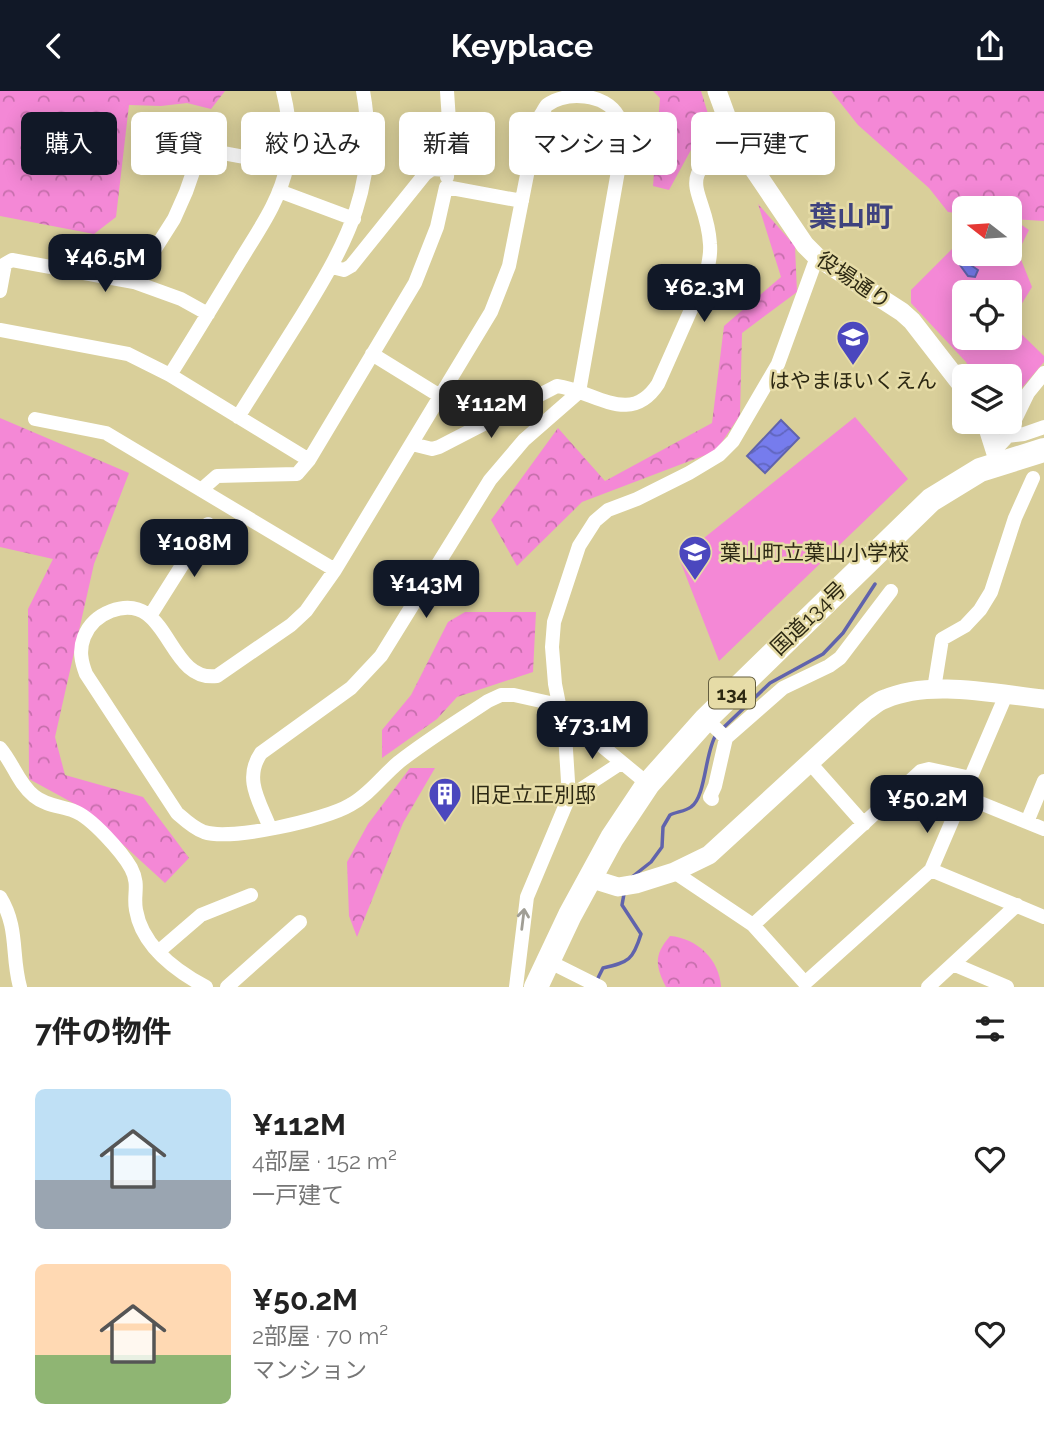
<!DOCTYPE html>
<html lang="ja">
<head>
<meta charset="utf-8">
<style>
	:root { --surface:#fff; --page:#f2f2f2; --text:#222; --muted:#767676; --accent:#111827 }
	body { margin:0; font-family:Raleway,"Noto Sans JP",sans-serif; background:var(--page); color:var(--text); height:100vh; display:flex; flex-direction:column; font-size:26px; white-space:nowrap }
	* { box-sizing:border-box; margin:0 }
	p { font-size:23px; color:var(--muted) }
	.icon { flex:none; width:38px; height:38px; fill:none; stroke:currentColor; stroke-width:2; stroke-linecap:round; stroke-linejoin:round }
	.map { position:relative; height:896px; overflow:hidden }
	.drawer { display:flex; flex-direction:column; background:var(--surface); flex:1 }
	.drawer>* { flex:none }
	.hud { position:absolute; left:21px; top:21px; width:1003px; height:63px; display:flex; gap:14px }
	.needle { width:46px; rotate:287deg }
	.fabs { position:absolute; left:952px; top:105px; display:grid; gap:14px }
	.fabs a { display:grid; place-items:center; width:70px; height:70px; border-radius:10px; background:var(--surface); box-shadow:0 4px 18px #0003; font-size:35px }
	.price { position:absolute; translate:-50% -60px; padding:0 16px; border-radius:14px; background:var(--accent); color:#fff; font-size:23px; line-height:46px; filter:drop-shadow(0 2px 4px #0008) }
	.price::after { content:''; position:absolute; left:50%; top:42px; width:21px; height:16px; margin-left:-10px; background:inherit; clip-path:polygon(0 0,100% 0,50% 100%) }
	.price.current { background:#222; color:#fff }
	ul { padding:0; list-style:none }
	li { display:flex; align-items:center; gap:21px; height:175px; padding:0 35px }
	li span { display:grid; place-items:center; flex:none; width:196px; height:140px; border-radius:10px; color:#555 }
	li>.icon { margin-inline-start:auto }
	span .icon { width:84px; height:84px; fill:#fffc; stroke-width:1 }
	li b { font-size:30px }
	h2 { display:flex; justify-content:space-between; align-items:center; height:84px; padding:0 35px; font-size:30px }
	.tag { padding:0 24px; border-radius:10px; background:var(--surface); box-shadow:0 4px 18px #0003; font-size:24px; line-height:63px }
	.tag.current { background:var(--accent); color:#fff }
	header { display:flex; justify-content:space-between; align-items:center; height:91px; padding:0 35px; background:var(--accent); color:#fff; font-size:32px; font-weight:700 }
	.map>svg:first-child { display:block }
	.forest { fill:url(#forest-crowns) }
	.park { fill:#f488d6; fill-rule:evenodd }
	.water { fill:url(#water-waves); stroke:#6063ac; stroke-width:2 }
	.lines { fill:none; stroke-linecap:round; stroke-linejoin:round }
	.stream { stroke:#6063ac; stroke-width:3.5 }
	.street { stroke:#fff; stroke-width:14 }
	.secondary { stroke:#fff; stroke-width:19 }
	.highway { stroke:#fff; stroke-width:24 }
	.oneway { stroke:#a09e95 }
	.labels { text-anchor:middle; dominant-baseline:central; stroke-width:5; stroke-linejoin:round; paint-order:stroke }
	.shield { fill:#e6dca7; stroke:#645e3f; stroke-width:2 }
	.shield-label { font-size:19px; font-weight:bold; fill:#2c2813 }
	.street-label { font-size:21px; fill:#2c2813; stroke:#e6dca7 }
	.poi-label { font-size:21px; fill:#2c2813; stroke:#e6dca7; text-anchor:start }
	.district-label { font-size:28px; font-weight:bold; fill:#3e427e; stroke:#e6dca7 }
</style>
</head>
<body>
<header><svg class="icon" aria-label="back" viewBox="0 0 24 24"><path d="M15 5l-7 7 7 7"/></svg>Keyplace<svg class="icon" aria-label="share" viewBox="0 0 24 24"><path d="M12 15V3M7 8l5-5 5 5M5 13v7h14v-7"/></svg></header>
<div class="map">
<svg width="1044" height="896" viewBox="0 0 1044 896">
	<defs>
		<pattern id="forest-crowns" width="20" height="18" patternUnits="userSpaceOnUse" patternTransform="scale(1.75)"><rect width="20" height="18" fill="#f488d6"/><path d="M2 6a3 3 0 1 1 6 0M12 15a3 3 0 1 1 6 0" fill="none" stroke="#c66fac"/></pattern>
		<pattern id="water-waves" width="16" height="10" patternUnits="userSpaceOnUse" patternTransform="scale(1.75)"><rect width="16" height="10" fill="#767ced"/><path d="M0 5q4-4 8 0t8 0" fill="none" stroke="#6166bf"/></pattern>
	</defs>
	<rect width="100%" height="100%" fill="#d9cf9a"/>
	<path class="forest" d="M0 0H225L211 18 187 12 161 15 129 14 116 126 94 143 0 125Z
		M653 0H701L709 26 669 99 653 95 660 7Z
		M831 0H1044V130L1010 128V117H964V123L948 121 929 97 858 34Z
		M758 113 795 155 797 201 742 242 740 324 716 360 582 411 517 475 491 429 558 337 605 390 712 332 724 235 781 186Z
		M0 327 129 382 94 473 55 646 65 684 143 706 189 767 165 792 84 718 29 688 28 518 53 468 0 456Z
		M465 521H536L533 581 457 606 437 628 382 667V639L411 604 448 531Z
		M410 677H435L403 732 357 846 349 825 347 771 368 733Z
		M670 845C697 847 720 869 721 896H666C655 874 654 864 670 845Z"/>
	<path class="park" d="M1010 126 1029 139 1018 161 1032 196 1010 232 1044 265V271L1020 299 1010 319V285H974L966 271 911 212V199L964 146V163H1010ZM964 201H1010V247H964Z
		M855 326 908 388 719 570 679 467Z"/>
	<path class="water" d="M959 166 978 179 975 186 968 185 957 170Z
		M781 329 799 347 765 382 747 365Z"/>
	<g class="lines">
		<path class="stream" d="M722 638 770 592 823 563 843 542 875 493
			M632 786 651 771 662 756 663 736 670 724C676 721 686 720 691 716 706 706 705 660 716 644
			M597 889 603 877C629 871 633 869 641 843L622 814 624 803"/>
		<path class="street" d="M447 0 450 45 447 86
			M279 100 354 128
			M332 176 344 179 351 175 425 83 432 78 448 79
			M134 191 174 128 186 101 201 58 287 74
			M0 200 5 173 12 169 134 191 181 208 208 223
			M0 239 128 263 170 284 309 369 415 192 437 136 446 96 522 110
			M372 263 440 305
			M170 284C194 246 217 208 240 170 258 140 280 110 287 74 292 50 289 24 283 0
			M238 326C259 293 280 259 301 226 348 150 380 92 363 0
			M35 328 106 342 335 479
			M1007 345 1024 343 1044 336
			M412 353 432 358 439 356 557 295C595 300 630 336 658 293L705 187C708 176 711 165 710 153 707 99 668 87 736 52
			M995 359 1006 347 1028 302 1044 282
			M201 399 217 385 297 383 309 369
			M150 525 208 433
			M934 598 942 548 965 535 980 519 991 501 1015 427 1033 387
			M706 628 726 647 783 597 829 575 840 567 891 500
			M0 657C13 672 18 692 34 705 46 715 61 715 74 720 91 726 122 761 131 777 140 794 133 803 136 819 142 855 176 880 206 896
			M810 672 864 733
			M963 705 1044 738
			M569 706 565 643 555 593 552 556 554 531 579 455 595 430 608 419 637 408 689 382 719 364 733 350 778 273 817 166
			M712 708 710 706 715 695 726 647
			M1027 731 1044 690
			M270 737C260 711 243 688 261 662L351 597 381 565 490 389 524 349 579 301 624 46C622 39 622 31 618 25 605 2 567 0 547 14 544 18 541 24 538 28L509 175 491 221 335 479 306 520 291 534 217 585C166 592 170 498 111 520 98 525 89 533 84 546 79 559 81 570 86 583L177 722C185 729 193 737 204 741 231 750 325 729 350 714 369 704 382 685 399 671 427 649 458 630 488 610L501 604H514L550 612 648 693
			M931 779 1044 826
			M674 781 753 834 805 892 931 779 1006 604
			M0 806C19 837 11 864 20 896
			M753 834 921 680 929 678 971 687
			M158 861 201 824 251 804
			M548 870 600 896
			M953 873 1007 896
			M227 896 300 831
			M516 896 527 806 569 706 621 672
			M928 896 1017 814"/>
		<path class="secondary" d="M717 0 736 52 805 154 817 166 902 221 912 230 964 297
			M986 331 999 372
			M589 787 618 796 636 793 674 781 709 764 866 620C872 616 878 610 885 608 930 588 996 603 1044 608"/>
		<path class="highway" d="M536 896 570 824 612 747 648 693 706 628 931 409 980 379 1044 359"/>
	</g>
	<defs><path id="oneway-shaft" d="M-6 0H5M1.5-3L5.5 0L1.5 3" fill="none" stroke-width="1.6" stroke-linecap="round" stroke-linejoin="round" transform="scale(1.75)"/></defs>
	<use class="oneway" href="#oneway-shaft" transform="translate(523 828) rotate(-83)"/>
	<defs>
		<symbol id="school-pin" viewBox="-11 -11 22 30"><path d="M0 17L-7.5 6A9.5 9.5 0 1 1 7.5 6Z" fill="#4b47be" stroke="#e6dca7"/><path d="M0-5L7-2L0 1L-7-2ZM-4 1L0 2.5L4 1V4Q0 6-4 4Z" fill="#fff"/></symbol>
		<symbol id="building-pin" viewBox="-11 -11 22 30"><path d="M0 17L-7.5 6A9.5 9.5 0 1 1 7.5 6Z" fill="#4b47be" stroke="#e6dca7"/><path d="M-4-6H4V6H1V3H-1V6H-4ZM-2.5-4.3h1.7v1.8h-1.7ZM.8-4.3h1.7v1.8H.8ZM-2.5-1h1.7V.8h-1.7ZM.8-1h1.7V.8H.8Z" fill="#fff"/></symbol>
	</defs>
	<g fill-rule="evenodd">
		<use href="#school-pin" x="834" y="227" width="38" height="52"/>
		<use href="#school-pin" x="676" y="442" width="38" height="52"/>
		<use href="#building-pin" x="426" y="684" width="38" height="52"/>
	</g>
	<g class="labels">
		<rect class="shield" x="709" y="586.5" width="46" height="31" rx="5"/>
		<g class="shield-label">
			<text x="732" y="602">134</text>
		</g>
		<g class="street-label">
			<text transform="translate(854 189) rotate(34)">役場通り</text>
			<text transform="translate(808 527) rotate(-44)">国道134号</text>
		</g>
		<g class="poi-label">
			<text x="853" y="289" text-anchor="middle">はやまほいくえん</text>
			<text x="720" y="461">葉山町立葉山小学校</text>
			<text x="470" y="703">旧足立正別邸</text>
		</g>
		<g class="district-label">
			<text x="851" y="125">葉山町</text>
		</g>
	</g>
</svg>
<div class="fabs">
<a><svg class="needle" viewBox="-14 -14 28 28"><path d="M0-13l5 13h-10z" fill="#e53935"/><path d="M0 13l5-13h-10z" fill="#767676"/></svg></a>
<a><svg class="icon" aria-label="locate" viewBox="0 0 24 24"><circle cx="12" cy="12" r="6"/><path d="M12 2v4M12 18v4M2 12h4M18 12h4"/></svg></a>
<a><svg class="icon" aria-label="layers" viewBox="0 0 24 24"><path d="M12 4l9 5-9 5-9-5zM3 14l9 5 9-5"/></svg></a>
</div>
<b class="price" style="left:105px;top:203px">¥46.5M</b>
<b class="price" style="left:704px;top:233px">¥62.3M</b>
<b class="price current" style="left:491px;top:349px">¥112M</b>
<b class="price" style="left:194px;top:488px">¥108M</b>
<b class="price" style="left:426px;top:529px">¥143M</b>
<b class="price" style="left:592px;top:670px">¥73.1M</b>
<b class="price" style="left:927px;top:744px">¥50.2M</b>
<div class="hud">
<a class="tag current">購入</a>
<a class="tag">賃貸</a>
<a class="tag">絞り込み</a>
<a class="tag">新着</a>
<a class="tag">マンション</a>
<a class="tag">一戸建て</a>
</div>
</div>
<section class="drawer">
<h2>7件の物件<svg class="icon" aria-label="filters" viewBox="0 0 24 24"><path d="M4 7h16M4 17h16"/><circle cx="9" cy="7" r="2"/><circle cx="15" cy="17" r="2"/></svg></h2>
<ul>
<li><span style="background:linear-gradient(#bfe0f5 65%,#9aa5b1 0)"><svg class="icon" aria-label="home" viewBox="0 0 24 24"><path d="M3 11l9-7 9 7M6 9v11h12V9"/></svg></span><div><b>¥112M</b><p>4部屋 · 152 m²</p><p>一戸建て</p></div><svg class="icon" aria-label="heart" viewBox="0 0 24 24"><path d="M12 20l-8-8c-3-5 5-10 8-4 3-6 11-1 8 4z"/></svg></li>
<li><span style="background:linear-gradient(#ffd9b3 65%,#8fb573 0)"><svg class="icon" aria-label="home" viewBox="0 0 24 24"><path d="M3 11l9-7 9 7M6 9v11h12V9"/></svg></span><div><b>¥50.2M</b><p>2部屋 · 70 m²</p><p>マンション</p></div><svg class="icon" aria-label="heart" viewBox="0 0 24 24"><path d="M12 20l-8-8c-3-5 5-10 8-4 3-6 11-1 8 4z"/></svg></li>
</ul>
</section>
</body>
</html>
